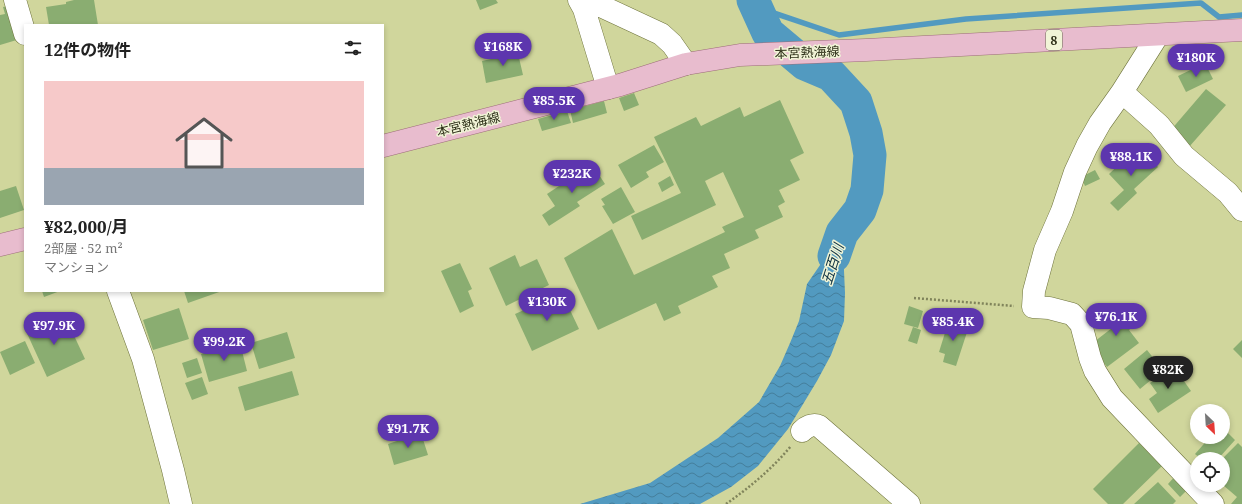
<!DOCTYPE html>
<html lang="ja">
<head>
<meta charset="utf-8">
<style>
	:root { --surface:#fff; --page:#f2f2f2; --text:#222; --muted:#767676; --accent:#5d36ae }
	body { margin:0; font-family:"Noto Serif","Noto Sans JP",serif; background:var(--page); color:var(--text); height:100vh; display:flex; flex-direction:column; font-size:15px; white-space:nowrap }
	* { box-sizing:border-box; margin:0 }
	p { font-size:13px; color:var(--muted) }
	.icon { flex:none; width:22px; height:22px; fill:none; stroke:currentColor; stroke-width:2; stroke-linecap:round; stroke-linejoin:round }
	.map { position:relative; flex:1; overflow:hidden }
	.sheet { position:absolute; left:24px; top:24px; width:360px; height:268px; display:flex; flex-direction:column; background:var(--surface); border-radius:0px; box-shadow:0 2px 6px #0003 }
	.sheet>* { flex:none }
	.needle { width:26px; rotate:155deg }
	.tools { position:absolute; left:1190px; top:404px; display:grid; gap:8px }
	.tools a { display:grid; place-items:center; width:40px; height:40px; border-radius:50%; background:var(--surface); box-shadow:0 2px 6px #0003; font-size:20px }
	.price { position:absolute; translate:-50% -34px; padding:0 9px; border-radius:14px; background:var(--accent); color:#fff; font-size:13px; line-height:26px; filter:drop-shadow(0 1px 2px #0008) }
	.price::after { content:''; position:absolute; left:50%; top:24px; width:12px; height:9px; margin-left:-6px; background:inherit; clip-path:polygon(0 0,100% 0,50% 100%) }
	.price.selected { background:#222; color:#fff }
	ul { padding:0; list-style:none }
	li { display:grid; align-content:center; gap:8px; height:212px; padding:0 20px }
	li span { display:grid; place-items:center; height:124px; border-radius:0px; color:#555 }
	li>.icon { margin-inline-start:auto }
	span .icon { width:72px; height:72px; fill:#fffc; stroke-width:1 }
	li b { font-size:17px }
	h2 { display:flex; justify-content:space-between; align-items:center; height:48px; padding:0 20px; font-size:17px }
	.map>svg:first-child { display:block }
	.water { fill:url(#water-waves) }
	.lines { fill:none; stroke-linecap:round; stroke-linejoin:round }
	.stream { stroke:#529ac0; stroke-width:5.5 }
	.river { stroke:#529ac0; stroke-width:33 }
	.building { fill:#8aad71 }
	.minor-casing { stroke:#6e733c; stroke-width:23 }
	.major-casing { stroke:#9c6d79; stroke-width:23 }
	.path { stroke:#80845b; stroke-width:2.5; stroke-dasharray:2 2; stroke-linecap:butt }
	.minor { stroke:#fff; stroke-width:22 }
	.major { stroke:#e8bcce; stroke-width:22 }
	.labels { text-anchor:middle; dominant-baseline:central; stroke-width:3; stroke-linejoin:round; paint-order:stroke }
	.shield { fill:#f1f5d7; stroke:#686a51; stroke-width:1 }
	.shield-label { font-size:12px; font-weight:bold; fill:#2d2f18 }
	.street-label { font-size:13px; fill:#2d2f18; stroke:#f1f5d7 }
	.water-label { font-size:14px; font-style:italic; fill:#0d2f40; stroke:#f1f5d7 }
</style>
</head>
<body>
<div class="map">
<svg width="1242" height="504" viewBox="0 0 1242 504">
	<defs>
		<pattern id="water-waves" width="16" height="10" patternUnits="userSpaceOnUse"><rect width="16" height="10" fill="#529ac0"/><path d="M0 5q4-4 8 0t8 0" fill="none" stroke="#447e9b"/></pattern>
	</defs>
	<rect width="100%" height="100%" fill="#d0d69c"/>
	<path class="water" d="M855 216 852 227 845 240 843 248 845 293 844 321 831 355 817 381 788 429 758 466 731 487 700 504H580L650 483 718 438 759 402 780 366 790 343 799 321 807 284 829 252 835 235 845 224Z"/>
	<g class="lines">
		<path class="stream" d="M756 7 839 35 966 19 1201 3 1219 17 1242 15"/>
		<path class="river" d="M753 0 768 33 805 64 831 75 856 102 866 133 870 155 867 190 860 210 842 233 834 256"/>
	</g>
	<path class="building" d="M74 0H94L98 25H49L46 7 66 4V2Z
		M476 0H496L498 3 480 10Z
		M11 5 20 39 0 45V15L5 14 3 7Z
		M517 49 523 75 486 83 482 61 504 56V52Z
		M1205 63 1213 79 1186 92 1178 76Z
		M1206 89 1226 105 1189 147 1170 131Z
		M634 93 639 105 624 111 619 98Z
		M780 100 804 153 790 160 800 180 779 190 785 202 778 206 783 217 755 230 759 238 724 254 730 268 712 276 718 287 678 306 681 313 664 321 656 303 598 330 564 258 612 229 634 275 725 232 722 227 744 217 723 172 705 181 716 205 642 240 631 216 681 193 654 137 696 117 701 126 740 107 744 117Z
		M604 101 607 113 573 123 570 110Z
		M567 111 571 123 542 131 538 119Z
		M654 145 664 162 646 172 649 177 631 188 618 165Z
		M1143 150 1158 167 1134 189 1137 193 1118 211 1110 203 1124 190 1109 174 1130 154 1135 159Z
		M592 164 605 184 577 202 580 206 549 226 542 215 555 206 547 194Z
		M1095 170 1100 179 1085 186 1081 177Z
		M670 176 674 185 662 192 658 183Z
		M16 186 24 210 0 218V191Z
		M621 187 635 212 613 224 602 206 605 205 601 199Z
		M515 255 520 267 537 259 549 285 506 306 489 268Z
		M460 263 472 289 468 291 474 306 460 313 441 271Z
		M42 291H60L44 297Z
		M184 291H222L188 303Z
		M562 293 579 329 532 351 515 314Z
		M1121 304 1136 324 1129 330 1139 343 1107 367 1090 345 1112 328 1104 317Z
		M909 306 923 311 918 328 904 324Z
		M179 308 189 339 153 350 143 320Z
		M52 316 60 332 70 327 85 359 47 377 25 329Z
		M949 320 969 326 956 366 943 362 945 354 939 352Z
		M913 327 921 330 917 344 908 341Z
		M287 332 295 358 259 369 251 343Z
		M1242 340V358L1233 349Z
		M25 341 35 363 10 375 0 352Z
		M240 343 247 371 209 382 201 354Z
		M1147 350 1163 370 1140 389 1124 369Z
		M197 358 202 373 187 378 182 363Z
		M1174 367 1191 391 1158 413 1149 399 1157 393 1150 383Z
		M292 371 299 395 245 411 238 387Z
		M202 377 208 394 192 400 185 383Z
		M1223 428 1235 440 1218 459H1201L1195 454 1210 437H1223Z
		M421 433 428 455 394 465 388 444Z
		M1139 443 1162 466 1123 504H1108L1093 489Z
		M1238 443 1242 447V504H1231L1237 497 1223 485V458Z
		M1176 475 1189 488 1180 497 1168 484Z
		M1158 482 1176 501 1173 504H1134Z"/>
	<g class="lines">
		<defs>
			<path id="minor" d="M15 0 25 34
				M579 0 584 9 608 88
				M588 0 661 34 672 44 686 64
				M1158 35 1122 92 1100 123 1087 146 1075 172 1062 211 1045 250 1034 291 1033 307 1049 308 1072 314 1081 324 1090 358 1095 371 1112 398 1213 504
				M1122 92 1159 125 1184 156 1228 193 1242 210
				M118 291 143 359 173 470 181 504
				M802 431C806 427 813 423 819 426L909 504"/>
			<path id="major" d="M383 146 620 85 686 64 740 55 866 50 1242 30
				M0 245 25 239"/>
		</defs>
		<use href="#minor" class="minor-casing"/>
		<use href="#major" class="major-casing"/>
		<path class="path" d="M914 298 1014 306
			M726 504C750 487 772 469 791 446"/>
		<use href="#minor" class="minor"/>
		<use href="#major" class="major"/>
	</g>
	<g class="labels">
		<rect class="shield" x="1046" y="30" width="16" height="20" rx="3"/>
		<g class="shield-label">
			<text x="1054" y="40">8</text>
		</g>
		<g class="street-label">
			<text transform="translate(807 52) rotate(-2)">本宮熱海線</text>
			<text transform="translate(468 124) rotate(-14)">本宮熱海線</text>
		</g>
		<g class="water-label">
			<text transform="translate(832 264) rotate(-72)">五百川</text>
		</g>
	</g>
</svg>
<div class="tools">
<a><svg class="needle" viewBox="-14 -14 28 28"><path d="M0-13l5 13h-10z" fill="#e53935"/><path d="M0 13l5-13h-10z" fill="#767676"/></svg></a>
<a><svg class="icon" aria-label="locate" viewBox="0 0 24 24"><circle cx="12" cy="12" r="6"/><path d="M12 2v4M12 18v4M2 12h4M18 12h4"/></svg></a>
</div>
<b class="price" style="left:503px;top:67px">¥168K</b>
<b class="price" style="left:1196px;top:78px">¥180K</b>
<b class="price" style="left:554px;top:121px">¥85.5K</b>
<b class="price" style="left:1131px;top:177px">¥88.1K</b>
<b class="price" style="left:572px;top:194px">¥232K</b>
<b class="price" style="left:547px;top:322px">¥130K</b>
<b class="price" style="left:1116px;top:337px">¥76.1K</b>
<b class="price" style="left:953px;top:342px">¥85.4K</b>
<b class="price" style="left:54px;top:346px">¥97.9K</b>
<b class="price" style="left:224px;top:362px">¥99.2K</b>
<b class="price selected" style="left:1168px;top:390px">¥82K</b>
<b class="price" style="left:408px;top:449px">¥91.7K</b>
<section class="sheet">
<h2>12件の物件<svg class="icon" aria-label="filters" viewBox="0 0 24 24"><path d="M4 7h16M4 17h16"/><circle cx="9" cy="7" r="2"/><circle cx="15" cy="17" r="2"/></svg></h2>
<ul>
<li><span style="background:linear-gradient(#f6c9c9 70%,#9aa5b1 0)"><svg class="icon" aria-label="home" viewBox="0 0 24 24"><path d="M3 11l9-7 9 7M6 9v11h12V9"/></svg></span><div><b>¥82,000/月</b><p>2部屋 · 52 m²</p><p>マンション</p></div></li>
</ul>
</section>
</div>
</body>
</html>
